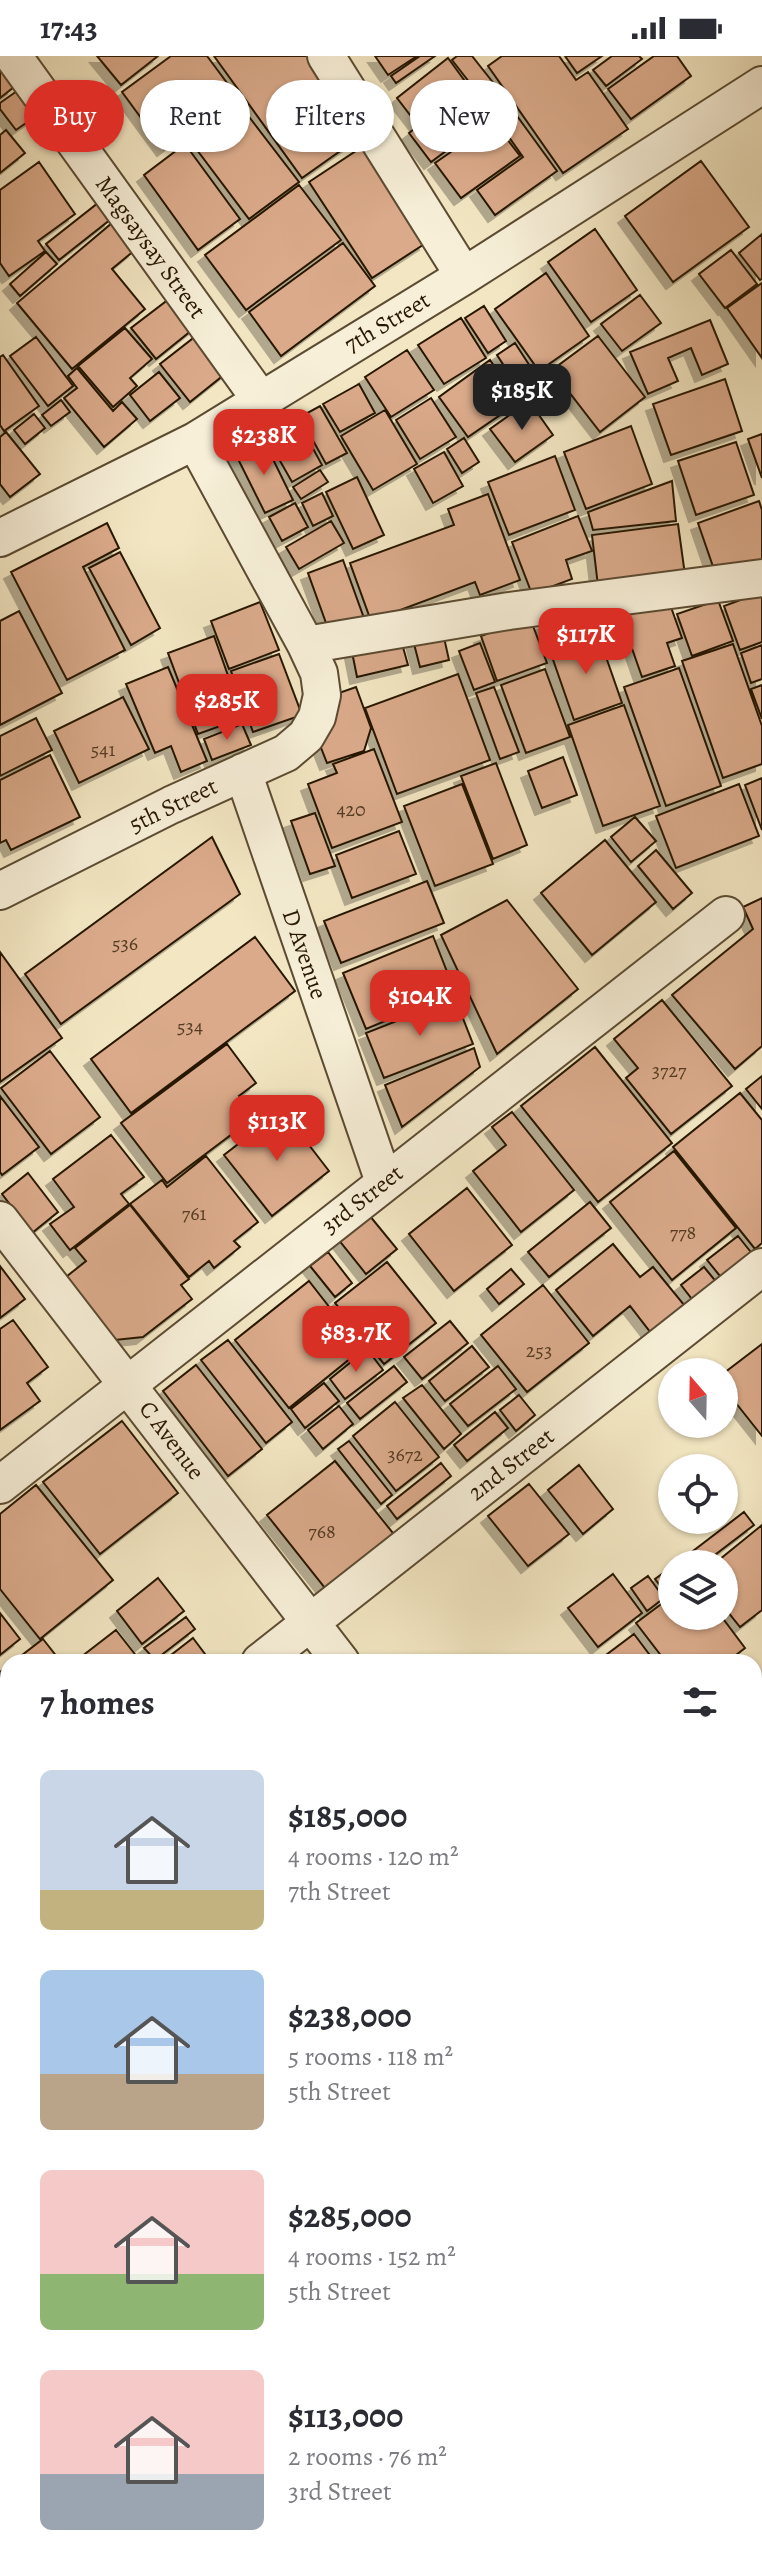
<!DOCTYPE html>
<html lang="en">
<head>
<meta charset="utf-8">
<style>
	:root { --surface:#fff; --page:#f2f2f3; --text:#2b2b33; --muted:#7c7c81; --accent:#d93025 }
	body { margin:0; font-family:Alegreya,serif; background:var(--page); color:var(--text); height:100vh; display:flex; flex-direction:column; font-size:30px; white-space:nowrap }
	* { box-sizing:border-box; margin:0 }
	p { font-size:26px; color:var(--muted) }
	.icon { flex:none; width:44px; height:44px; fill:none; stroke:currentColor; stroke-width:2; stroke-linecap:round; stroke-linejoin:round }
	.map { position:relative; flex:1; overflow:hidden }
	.details { position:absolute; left:0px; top:1598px; width:762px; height:912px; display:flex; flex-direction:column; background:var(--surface); border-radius:24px 24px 0 0; box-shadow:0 2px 6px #0004 }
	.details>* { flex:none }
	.guide { position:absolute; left:24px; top:24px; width:714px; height:72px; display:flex; gap:16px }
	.needle { width:52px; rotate:340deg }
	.fabs { position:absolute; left:658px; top:1302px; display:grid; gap:16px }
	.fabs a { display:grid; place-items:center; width:80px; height:80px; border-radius:50%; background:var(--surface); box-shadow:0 2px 6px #0004; font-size:40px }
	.price { position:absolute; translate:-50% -68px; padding:0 18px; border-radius:16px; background:var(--accent); color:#fff; font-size:26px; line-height:52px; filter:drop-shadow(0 2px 4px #0008) }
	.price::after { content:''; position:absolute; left:50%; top:48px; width:24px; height:18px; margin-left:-12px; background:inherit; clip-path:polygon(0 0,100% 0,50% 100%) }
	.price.current { background:#222; color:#fff }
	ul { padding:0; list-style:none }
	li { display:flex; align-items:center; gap:24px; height:200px; padding:0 40px }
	li span { display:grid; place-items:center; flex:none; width:224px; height:160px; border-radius:12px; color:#555 }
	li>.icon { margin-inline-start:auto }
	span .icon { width:96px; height:96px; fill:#fffc; stroke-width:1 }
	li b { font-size:34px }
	h2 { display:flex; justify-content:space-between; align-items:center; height:96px; padding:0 40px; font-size:34px }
	.pill { padding:0 28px; border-radius:36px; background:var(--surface); box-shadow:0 2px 6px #0004; font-size:28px; line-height:72px }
	.pill.current { background:var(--accent); color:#fff }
	.status { display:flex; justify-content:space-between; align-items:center; height:56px; padding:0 40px; background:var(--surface); direction:ltr }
	.status svg { height:22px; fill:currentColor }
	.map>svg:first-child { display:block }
	.green { fill:#c3c38e; stroke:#766d48; stroke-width:2 }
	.building { fill:#daaa8a; stroke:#281701; stroke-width:2; filter:url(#shadow) }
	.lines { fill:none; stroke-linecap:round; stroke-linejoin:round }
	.lane-casing { stroke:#5b4b32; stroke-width:22 }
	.street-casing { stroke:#5b4b32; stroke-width:40 }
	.secondary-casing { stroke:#281701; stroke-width:48 }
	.lane { stroke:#f7efd8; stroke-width:18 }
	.street { stroke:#f7efd8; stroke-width:36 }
	.secondary { stroke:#f7efd8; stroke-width:44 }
	.labels { text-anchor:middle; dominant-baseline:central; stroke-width:7; stroke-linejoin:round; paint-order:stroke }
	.number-label { font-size:20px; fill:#543c23 }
	.street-label { font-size:24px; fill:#281701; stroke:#f7efd8 }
</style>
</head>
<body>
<div class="status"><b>17:43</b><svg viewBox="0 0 49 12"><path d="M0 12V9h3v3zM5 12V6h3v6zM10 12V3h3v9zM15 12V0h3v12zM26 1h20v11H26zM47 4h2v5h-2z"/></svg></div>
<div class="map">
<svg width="762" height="2510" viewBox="0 0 762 2510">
	<defs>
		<filter id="shadow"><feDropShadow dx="-7" dy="7" stdDeviation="0" flood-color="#0004"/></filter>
	</defs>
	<rect width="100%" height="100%" fill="#f3e7c3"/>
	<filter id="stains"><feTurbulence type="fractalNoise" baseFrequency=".0025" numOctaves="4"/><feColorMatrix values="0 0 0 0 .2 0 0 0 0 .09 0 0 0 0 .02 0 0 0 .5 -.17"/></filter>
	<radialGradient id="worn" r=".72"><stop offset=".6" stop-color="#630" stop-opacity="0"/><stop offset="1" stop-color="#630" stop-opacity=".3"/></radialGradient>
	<path class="green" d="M762 1767V2510H0V2433L8 2427V2502H754V1771Z"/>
	<path class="building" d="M97 0H158L121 29Z
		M171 0H207L236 39 164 93 122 36Z
		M214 0H312L367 76 302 122Z
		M375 0H417L388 19Z
		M420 0H435L396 27 391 20Z
		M457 0H472L510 48 495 59 452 4Z
		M502 0H559L576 24 588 16 628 73 563 117 488 10Z
		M565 0H602L577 17Z
		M612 0H639L642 3 606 30 593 14Z
		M654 0H677L691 20 631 63 608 33Z
		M448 2 467 28 417 68 397 42Z
		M0 13 14 31 0 42Z
		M470 31 492 61 431 106 409 77Z
		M17 35 36 60 16 74 0 53V47Z
		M240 49 299 126 249 163 191 86Z
		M512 53 557 115 495 159 477 134 523 101 497 64Z
		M494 66 520 100 461 142 435 107Z
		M6 74 25 97 0 117V79Z
		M185 88 240 163 198 194 144 119Z
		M362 91 426 187 372 222 309 126Z
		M701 105 749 171 673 226 625 160Z
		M39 106 75 158 38 185 45 195 9 220 0 207V134Z
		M299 129 341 184 246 254 205 199Z
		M98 147 111 163 59 204 46 188Z
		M112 167 135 194 112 213 145 253 72 313 17 247Z
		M595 173 637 234 591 266 548 206Z
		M762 178V223L760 224 739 197Z
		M343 187 375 230 281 300 249 256Z
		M731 194 757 228 725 252 699 218Z
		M46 196 57 208 20 240 10 228Z
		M546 217 589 280 539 315 495 253Z
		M762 227V302L727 252Z
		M640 239 661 267 622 295 601 268Z
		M173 240 197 270 156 303 131 272Z
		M484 250 506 285 488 297 465 262Z
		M461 262 486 302 444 328 418 289Z
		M710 264 728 308 702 319 691 292 668 302 678 325 648 338 630 296Z
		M125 272 152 303 130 322 137 330 113 351 78 310Z
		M201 276 230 314 190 346 160 308Z
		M598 280 645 341 600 376 552 314Z
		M36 281 73 330 48 350 10 300Z
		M515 287 537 321 519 333 497 299Z
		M407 294 434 334 391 361 365 321Z
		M3 299 39 350 4 375 0 369V301Z
		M490 304 519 346 468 381 439 341Z
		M77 312 113 355 122 346 137 363 104 391 64 342 77 332 68 320Z
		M159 316 180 342 150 365 130 339Z
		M725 323 742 375 671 399 653 348Z
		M359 328 375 357 340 376 323 348Z
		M431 342 456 381 420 403 396 364Z
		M61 344 70 356 51 370 42 359Z
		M529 345 553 379 515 406 490 373Z
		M320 350 347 397 326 408 300 361Z
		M385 354 417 408 373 434 341 380Z
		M34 358 45 372 25 388 14 374Z
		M298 365 322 409 292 426 267 382Z
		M631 370 652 428 586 453 564 396Z
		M6 376 40 418 10 441 0 428V381Z
		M762 378V422L748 383Z
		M464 382 479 406 462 417 447 393Z
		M264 385 293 444 265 457 236 399Z
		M736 386 754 439 696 459 678 405Z
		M444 396 463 430 433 447 414 413Z
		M555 400 575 454 509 479 488 426Z
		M320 414 328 426 301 443 293 431Z
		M357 421 384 479 353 493 326 436Z
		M672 425 676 465 593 474 588 456Z
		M322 437 333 460 313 470 302 447Z
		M488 438 520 524 480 539 475 526 371 565 350 507 454 469 448 453Z
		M759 445 762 454V510L718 525 698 467Z
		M295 447 308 471 282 485 269 461Z
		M578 460 592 495 566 504 572 523 532 538 512 486Z
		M331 465 344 487 299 513 286 491Z
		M107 467 119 492 83 511 125 594 67 624 11 516Z
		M678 468 685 519 598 530 592 479Z
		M120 496 160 572 131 589 89 512Z
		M343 504 365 565 330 578 308 517Z
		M762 536V586L740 594 724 550Z
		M667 540 682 582 667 587 675 610 642 621 623 567 619 569 612 550Z
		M718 544 733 585 692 600 677 558Z
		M260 546 279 594 229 613 211 565Z
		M591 550 598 571 551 588 543 567Z
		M19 555 62 637 0 669V565Z
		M530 562 547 607 497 625 481 580Z
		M597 575 622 647 574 664 549 592Z
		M443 577 449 604 420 611 413 584Z
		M214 580 243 662 198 678 168 597Z
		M401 584 408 609 357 621 352 596Z
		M480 587 495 626 474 634 459 595Z
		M733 588 762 670V708L723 722 682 605Z
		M762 589V623L751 627 741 597Z
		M279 598 302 659 253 676 231 615Z
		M168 611 207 705 181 716 171 690 155 697 126 628Z
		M679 612 721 730 666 750 624 631Z
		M545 613 570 681 526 697 501 629Z
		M458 618 490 704 397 738 365 652Z
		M762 629V663L751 633Z
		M356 631 371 672 364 695 327 707 316 679 336 638Z
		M494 631 519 696 500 703 476 637Z
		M123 641 149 693 79 727 54 675Z
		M624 649 660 750 603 770 568 669Z
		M36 662 52 694 0 720V680Z
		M242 668 251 689 212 704 204 683Z
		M374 693 402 766 332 792 308 728 337 717 333 708Z
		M50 699 80 761 11 794 6 784 0 787V724Z
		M563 701 577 739 542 752 528 715Z
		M496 707 527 789 493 803 461 720Z
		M762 722V774L745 729Z
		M462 728 493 808 435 830 404 750Z
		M739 728 759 780 676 812 656 760Z
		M315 757 335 810 310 818 291 765Z
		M635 761 656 785 631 806 611 781Z
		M399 775 416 818 352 842 336 799Z
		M212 781 240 838 61 968 25 918Z
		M605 784 656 846 592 899 541 837Z
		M656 794 692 837 673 853 638 810Z
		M427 825 444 867 341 907 324 865Z
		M762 842V990L735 1013 672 939 753 873 743 851Z
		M507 844 578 933 497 998 441 879Z
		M433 880 455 936 366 973 343 917Z
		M255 881 295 935 131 1057 91 1003Z
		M0 896 62 982 0 1026Z
		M455 942 473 988 384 1022 366 977Z
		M662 944 732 1030 671 1078 626 1022 638 1012 614 983Z
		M227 988 256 1027 239 1040 251 1054 235 1066 240 1072 167 1127 121 1067Z
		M595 991 672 1087 598 1146 521 1050Z
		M474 992 480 1011 402 1071 385 1029Z
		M50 995 100 1061 51 1098 1 1032Z
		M762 1020V1053L746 1033Z
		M740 1037 762 1064V1187L755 1193 673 1091Z
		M0 1040 39 1091 2 1119 0 1116Z
		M282 1054 329 1115 272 1160 224 1099Z
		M512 1056 574 1134 521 1176 473 1115 506 1089 492 1071Z
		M111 1079 144 1121 121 1138 129 1148 70 1194 50 1168 74 1151 53 1123Z
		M674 1095 736 1172 672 1224 610 1146Z
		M206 1100 258 1166 234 1185 240 1191 214 1212 209 1205 189 1221 130 1148 162 1124 167 1131Z
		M28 1117 58 1156 32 1177 2 1138Z
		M467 1132 512 1189 454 1235 409 1178Z
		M590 1146 611 1172 549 1221 528 1196Z
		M130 1149 189 1223 181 1229 192 1243 143 1281 115 1284 66 1221 86 1205 75 1192Z
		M365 1154 397 1193 366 1218 334 1178Z
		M738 1180 754 1200 724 1225 707 1204Z
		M613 1188 640 1221 653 1211 685 1250 651 1277 630 1250 593 1280 556 1234Z
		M328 1196 352 1227 335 1241 310 1210Z
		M387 1206 436 1267 384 1308 335 1247Z
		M0 1210 25 1243 0 1262Z
		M704 1211 718 1228 695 1247 681 1229Z
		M511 1213 524 1228 499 1248 487 1233Z
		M309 1225 362 1293 289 1352 235 1284Z
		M543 1229 589 1287 527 1336 481 1279Z
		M13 1264 48 1311 27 1327 40 1345 0 1374V1273Z
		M450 1265 468 1287 422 1323 404 1301Z
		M228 1284 292 1366 266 1387 201 1304Z
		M762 1288V1380L724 1332V1317Z
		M472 1290 489 1311 445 1345 429 1325Z
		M367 1293 383 1314 345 1343 330 1323Z
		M196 1309 262 1393 228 1420 163 1335Z
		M394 1310 407 1326 360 1363 347 1347Z
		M498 1310 516 1333 468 1370 450 1348Z
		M324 1327 339 1345 305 1372 291 1353Z
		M422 1329 461 1378 444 1393 403 1342Z
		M519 1339 535 1359 516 1375 500 1354Z
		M395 1346 439 1401 396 1435 353 1380Z
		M339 1350 353 1368 323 1393 308 1374Z
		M495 1356 508 1372 467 1405 454 1389Z
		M122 1365 178 1437 100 1498 43 1426Z
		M349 1385 392 1439 381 1448 338 1393Z
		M335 1405 397 1482 329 1537 267 1459Z
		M441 1407 451 1420 397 1463 387 1450Z
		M579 1409 613 1453 583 1478 548 1434Z
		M529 1428 569 1478 528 1510 488 1460Z
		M36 1429 113 1524 40 1583 0 1533V1458Z
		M744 1456 754 1469 703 1508H676Z
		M762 1469V1554L740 1571 724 1551V1508H714Z
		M672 1511V1531L665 1536 655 1523Z
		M613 1518 642 1557 598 1591 568 1552Z
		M648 1520 664 1542 647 1555 631 1532Z
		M158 1522 184 1555 142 1588 117 1555Z
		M672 1540V1560H721L745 1592 727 1606H666L636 1567Z
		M0 1557 20 1583 0 1599Z
		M186 1561 195 1573 155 1604 144 1592Z
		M116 1574 141 1606H79L77 1604Z
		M634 1578 655 1606H605L602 1602Z
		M193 1582 211 1606H162Z
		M43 1583 61 1606H13Z
		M8 1610V1655L0 1644V1616Z
		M0 1661 8 1671V1770L0 1776Z
		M8 1833V1944L6 1942 0 1947V1840Z
		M0 1985 8 1995V2143L5 2145 0 2139Z"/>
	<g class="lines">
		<defs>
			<path id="lane" d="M754 1759 762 1756
				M0 2395 8 2388
				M754 2495 762 2489
				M737 2510 746 2502"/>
			<path id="street" d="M13 0 260 343
				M326 0 464 220
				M0 482 195 385 464 220 762 29
				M306 589 509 555 762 522
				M243 716 384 1126
				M0 835 171 749 286 697 306 680 317 661 322 639 319 617 306 589 195 385
				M0 1164 341 1606
				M0 1429 726 859
				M260 1606 762 1211
				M0 1812 8 1806"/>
			<path id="secondary" d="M754 1651 762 1645
				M754 1730H762
				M0 2247 8 2241"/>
		</defs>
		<use href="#lane" class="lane-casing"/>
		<use href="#street" class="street-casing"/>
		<use href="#secondary" class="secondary-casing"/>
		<use href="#lane" class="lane"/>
		<use href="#street" class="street"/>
		<use href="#secondary" class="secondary"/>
	</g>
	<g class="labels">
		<g class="number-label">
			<text x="103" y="693">541</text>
			<text x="351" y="753">420</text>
			<text x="125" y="887">536</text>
			<text x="190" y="970">534</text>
			<text x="669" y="1014">3727</text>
			<text x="194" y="1157">761</text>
			<text x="683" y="1176">778</text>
			<text x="539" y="1294">253</text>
			<text x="405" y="1398">3672</text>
			<text x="322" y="1475">768</text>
		</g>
		<g class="street-label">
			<text transform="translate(151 191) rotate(54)">Magsaysay Street</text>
			<text transform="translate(387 266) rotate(-31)">7th Street</text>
			<text transform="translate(173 749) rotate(-26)">5th Street</text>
			<text transform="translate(305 898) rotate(71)">D Avenue</text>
			<text transform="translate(362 1143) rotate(-38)">3rd Street</text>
			<text transform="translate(172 1384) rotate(53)">C Avenue</text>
			<text transform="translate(511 1408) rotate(-38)">2nd Street</text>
		</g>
	</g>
	<rect width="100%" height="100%" filter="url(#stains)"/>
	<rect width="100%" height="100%" fill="url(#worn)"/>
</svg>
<div class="fabs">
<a><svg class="needle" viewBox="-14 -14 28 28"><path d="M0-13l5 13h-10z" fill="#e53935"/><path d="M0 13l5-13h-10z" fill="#7c7c81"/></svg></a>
<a><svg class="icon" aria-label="locate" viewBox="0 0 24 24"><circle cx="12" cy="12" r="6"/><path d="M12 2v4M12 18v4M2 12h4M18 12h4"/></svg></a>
<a><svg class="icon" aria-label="layers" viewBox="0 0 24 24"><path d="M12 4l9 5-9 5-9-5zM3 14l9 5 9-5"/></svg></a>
</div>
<b class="price current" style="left:522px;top:376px">$185K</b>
<b class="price" style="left:264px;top:421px">$238K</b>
<b class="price" style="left:586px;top:620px">$117K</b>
<b class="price" style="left:227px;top:686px">$285K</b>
<b class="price" style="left:420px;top:982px">$104K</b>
<b class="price" style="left:277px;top:1107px">$113K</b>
<b class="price" style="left:356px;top:1318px">$83.7K</b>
<div class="guide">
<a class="pill current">Buy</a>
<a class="pill">Rent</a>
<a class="pill">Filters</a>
<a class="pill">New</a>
</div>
<section class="details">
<h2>7 homes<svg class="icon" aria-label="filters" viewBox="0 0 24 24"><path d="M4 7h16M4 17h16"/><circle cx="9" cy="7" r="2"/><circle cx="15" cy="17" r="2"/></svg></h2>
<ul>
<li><span style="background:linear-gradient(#c9d6e8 75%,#c2b280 0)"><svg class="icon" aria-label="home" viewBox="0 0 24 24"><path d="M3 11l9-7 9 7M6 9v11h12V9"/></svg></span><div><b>$185,000</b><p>4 rooms · 120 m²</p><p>7th Street</p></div></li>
<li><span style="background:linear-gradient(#a9c7e8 65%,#b9a48a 0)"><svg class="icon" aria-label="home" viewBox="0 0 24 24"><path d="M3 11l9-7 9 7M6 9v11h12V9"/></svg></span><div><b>$238,000</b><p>5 rooms · 118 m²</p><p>5th Street</p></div></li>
<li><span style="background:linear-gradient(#f6c9c9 65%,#8fb573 0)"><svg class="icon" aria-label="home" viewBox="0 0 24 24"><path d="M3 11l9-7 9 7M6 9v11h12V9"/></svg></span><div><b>$285,000</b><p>4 rooms · 152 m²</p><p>5th Street</p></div></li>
<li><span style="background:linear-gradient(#f6c9c9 65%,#9aa5b1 0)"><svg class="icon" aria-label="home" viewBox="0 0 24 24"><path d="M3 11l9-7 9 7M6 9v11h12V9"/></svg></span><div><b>$113,000</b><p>2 rooms · 76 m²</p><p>3rd Street</p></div></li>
</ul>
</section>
</div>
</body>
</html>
